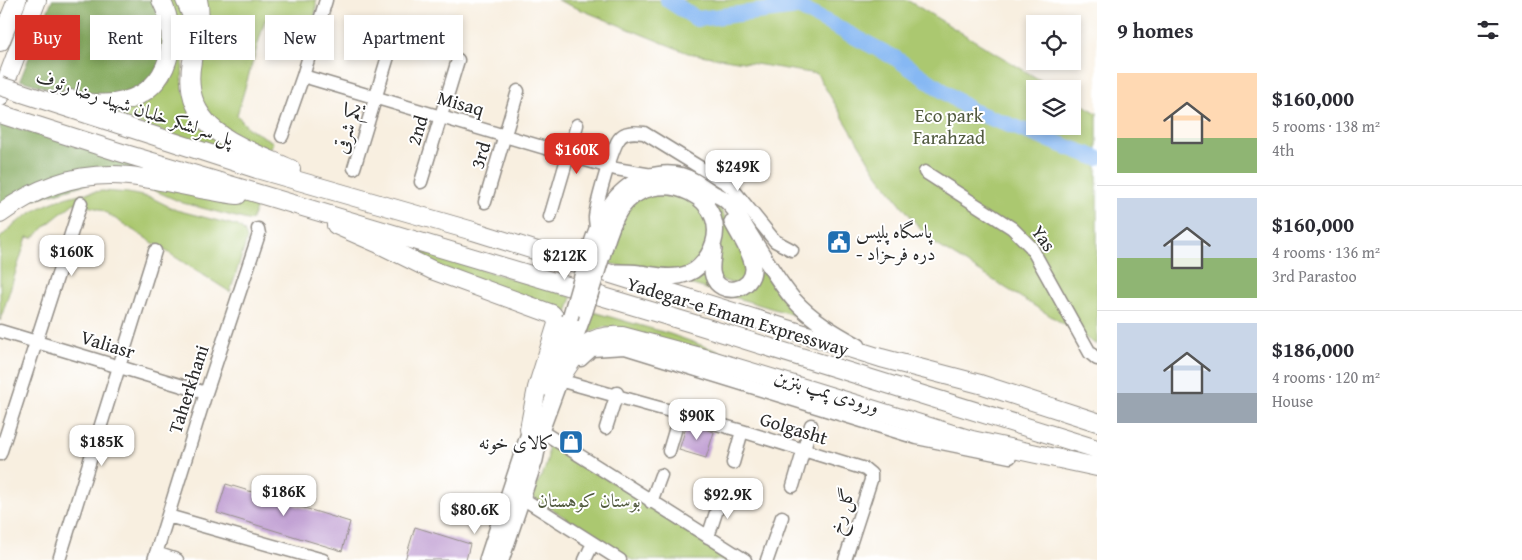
<!DOCTYPE html>
<html lang="en">
<head>
<meta charset="utf-8">
<style>
	:root { --surface:#fff; --page:#f7f7f7; --text:#2b2b33; --muted:#7c7c81; --line:#e1e1e2; --accent:#d93025 }
	body { margin:0; font-family:"Gentium Book Plus",Amiri,serif; background:var(--page); color:var(--text); height:100vh; display:flex; flex-direction:column; font-size:19px; white-space:nowrap }
	* { box-sizing:border-box; margin:0 }
	p { font-size:16px; color:var(--muted) }
	.icon { flex:none; width:28px; height:28px; fill:none; stroke:currentColor; stroke-width:2; stroke-linecap:round; stroke-linejoin:round }
	.map { position:relative; flex:1; overflow:hidden }
	.drawer { display:flex; flex-direction:column; background:var(--surface); width:425px }
	.drawer>* { flex:none }
	.guide { position:absolute; left:15px; top:15px; width:475px; height:45px; display:flex; gap:10px }
	.buttons { position:absolute; left:1026px; top:15px; display:grid; gap:10px }
	.buttons a { display:grid; place-items:center; width:55px; height:55px; border-radius:0px; background:var(--surface); box-shadow:0 2px 8px #0003; font-size:25px }
	.price { position:absolute; translate:-50% -42px; padding:0 11px; border-radius:10px; background:#fff; color:#222; font-size:16px; line-height:32px; filter:drop-shadow(0 1px 2px #0008) }
	.price::after { content:''; position:absolute; left:50%; top:30px; width:15px; height:11px; margin-left:-8px; background:inherit; clip-path:polygon(0 0,100% 0,50% 100%) }
	.price.selected { background:var(--accent); color:#fff }
	ul { padding:0; list-style:none }
	li { display:flex; align-items:center; gap:15px; height:125px; padding:0 20px }
	li+li { border-top:1px solid var(--line) }
	li span { display:grid; place-items:center; flex:none; width:140px; height:100px; border-radius:0px; color:#555 }
	li>.icon { margin-inline-start:auto }
	span .icon { width:60px; height:60px; fill:#fffc; stroke-width:1 }
	li b { font-size:21px }
	h2 { display:flex; justify-content:space-between; align-items:center; height:60px; padding:0 20px; font-size:21px }
	.pill { padding:0 18px; border-radius:0px; background:var(--surface); box-shadow:0 2px 8px #0003; font-size:18px; line-height:45px }
	.pill.selected { background:var(--accent); color:#fff }
	main { display:flex; flex:1; min-height:0 }
	.map>svg:first-child { display:block }
	.green { fill:#abc86f; stroke:#6b7a4d }
	.forest { fill:#88ac62; stroke:#5a6c46 }
	.lines { fill:none; stroke-linecap:round; stroke-linejoin:round }
	.river { stroke:#86b8f3; stroke-width:16 }
	.building { fill:#bf9dd2 }
	.minor-casing { stroke:#928d86; stroke-width:15 }
	.major-casing { stroke:#928d86; stroke-width:18 }
	.highway-casing { stroke:#928d86; stroke-width:20 }
	.minor { stroke:#fff; stroke-width:12 }
	.major { stroke:#fff; stroke-width:15 }
	.highway { stroke:#fff; stroke-width:18 }
	.major-bridge-casing { stroke:#928d86; stroke-width:18; stroke-linecap:butt }
	.highway-bridge-casing { stroke:#928d86; stroke-width:20; stroke-linecap:butt }
	.major-bridge { stroke:#fff; stroke-width:15 }
	.highway-bridge { stroke:#fff; stroke-width:18 }
	.labels { text-anchor:middle; dominant-baseline:central; stroke-width:4; stroke-linejoin:round; paint-order:stroke }
	.street-label { font-size:19px; fill:#2b2b2b; stroke:#fff }
	.park-label { font-size:19px; fill:#515a3f; stroke:#fff }
	.poi-label { font-size:19px; fill:#2b2b2b; stroke:#fff; text-anchor:start }
</style>
</head>
<body>
<main>
<div class="map">
<svg width="1097" height="560" viewBox="0 0 1097 560">
	<rect width="100%" height="100%" fill="#fff"/>
	<filter id="ink" filterUnits="userSpaceOnUse"><feTurbulence type="fractalNoise" baseFrequency=".02" numOctaves="2"/><feDisplacementMap in="SourceGraphic" scale="10" xChannelSelector="R" yChannelSelector="G"/><feConvolveMatrix kernelMatrix="1 2 1 2 8 2 1 2 1" color-interpolation-filters="sRGB"/></filter>
	<filter id="wash" filterUnits="userSpaceOnUse"><feTurbulence type="fractalNoise" baseFrequency=".0096" numOctaves="4" result="noise"/><feDisplacementMap in="SourceGraphic" scale="20" xChannelSelector="R" yChannelSelector="G"/><feGaussianBlur stdDeviation="1.12" result="paint"/><feColorMatrix in="noise" values="0 0 0 0 0 0 0 0 0 0 0 0 0 0 0 0 0 1.4 0 .05"/><feComposite in="paint" operator="in"/></filter>
	<g filter="url(#wash)">
		<rect width="100%" height="100%" fill="#f8efe0"/>
		<path class="green" d="M166 0H177C181 10 184 20 185 30 187 53 179 68 184 93L269 164 77 105Z
			M203 0H316V12L308 33 265 20 237 115 248 128 273 142 269 153 215 121 195 89Z
			M557 0H907L1055 89H1035V126H1072L1073 99 1097 113V345L929 240 875 171 817 74 688 53Z
			M144 186 216 195 258 204 251 221 183 203Z
			M103 191 128 193 152 198 176 210 238 226 244 231 247 239 230 292 100 209 74 203 49 223 33 238 27 237 0 321V238C29 208 63 194 103 191Z
			M670 191 702 208 711 229 702 257 681 272 638 270 608 263C614 242 622 203 646 195 654 193 662 192 670 191Z
			M714 199 732 228 750 265 738 285 718 279 709 203Z
			M348 229 572 297 561 332 560 321Z
			M761 267 778 293 804 318 683 282 702 272C708 287 713 291 728 294 747 298 757 285 761 267Z
			M593 312 670 334 729 355 668 342 605 327 586 334Z
			M548 442 736 560H632L528 494C544 477 549 465 548 442Z"/>
		<path class="forest" d="M52 0H155L161 9 162 63 141 88 96 99 63 93 20 80Z
			M0 123 216 189 128 172 0 209Z"/>
		<g class="lines">
			<path class="river" d="M668 0 697 19 798 7 897 59 972 111 1097 158"/>
		</g>
		<g id="blocks">
			<path class="building" d="M687 424 714 432 706 458 679 450Z
				M226 484 350 522 342 551 217 513Z
				M415 527 470 544 466 560H405Z"/>
		</g>
	</g>
	<g filter="url(#ink)">
		<use href="#blocks" fill-opacity="0" stroke="#928d86" stroke-width="1"/>
		<g class="lines">
			<defs>
				<path id="minor" d="M303 76 616 169 652 175
					M282 136 303 76 326 0
					M354 168 393 40
					M925 172 1012 228 1031 247 1090 353 1097 359
					M421 182 458 60
					M485 202 518 91
					M550 217 577 125
					M596 229C596 225 595 221 595 217 596 205 612 148 619 139 624 131 635 132 644 133L727 184 732 188 775 241 792 250
					M0 331 206 393
					M581 360 592 350 625 348 917 438 1010 457
					M559 380 742 431 865 469 871 474V480L845 560
					M606 428 617 393
					M541 431 745 560
					M669 451 680 414
					M0 454 81 203
					M733 463 742 431
					M793 486 811 425
					M522 498 620 560
					M651 502 661 475
					M168 516 323 560
					M708 537 722 494
					M156 553 177 560
					M59 560 155 251
					M154 560 206 393 259 234 258 229
					M585 560 593 543
					M767 560 782 517"/>
				<path id="major" d="M714 249C713 258 710 268 713 276 720 298 754 291 753 268 752 253 739 236 732 222
					M589 252C598 221 614 187 647 177 674 169 689 176 711 192 715 195 720 196 724 199 735 207 742 222 749 233 763 255 776 279 793 299 812 320 834 333 858 346
					M602 256C607 240 611 224 620 210 655 159 741 200 708 255 703 263 697 270 689 273 672 280 656 275 639 273 632 272 624 272 616 272
					M546 388 570 318
					M487 560 534 418
					M501 560 535 460 541 431 585 311"/>
				<path id="highway" d="M185 0 192 16 193 26
					M198 0C203 20 195 42 192 61 179 130 241 146 291 169
					M0 42 17 0
					M22 93 257 169 473 231 881 358 980 384 1097 422
					M0 97 37 0
					M70 99C88 103 106 106 124 101 170 89 181 39 161 0
					M0 114 119 152 691 323 1097 449
					M0 214C38 186 81 171 129 176 166 180 202 191 238 195
					M336 225 377 243 432 270 552 314 556 319 557 324 537 388 529 429
					M559 380C577 353 585 333 622 336L715 361 804 388 972 440 1097 467"/>
			</defs>
			<use href="#minor" class="minor-casing"/>
			<use href="#major" class="major-casing"/>
			<use href="#highway" class="highway-casing"/>
			<use href="#minor" class="minor"/>
			<use href="#major" class="major"/>
			<use href="#highway" class="highway"/>
			<defs>
				<path id="major-bridge" d="M585 311 602 256
					M570 318 589 252"/>
				<path id="highway-bridge" d="M0 86 22 93"/>
			</defs>
			<use href="#major-bridge" class="major-bridge-casing"/>
			<use href="#highway-bridge" class="highway-bridge-casing"/>
			<use href="#major-bridge" class="major-bridge"/>
			<use href="#highway-bridge" class="highway-bridge"/>
		</g>
	</g>
	<defs>
		<symbol id="civic-square" viewBox="-11 -11 22 22"><rect x="-9" y="-9" width="18" height="18" rx="4" fill="#1f6fb2" stroke="#fff"/><path d="M-.6-6.5H3V-4.5H.6V-3L4-1V1h2V6H-6V1h2V-1L-.6-3ZM-1.2 2.5V6h2.4V2.5Z" fill="#fff"/></symbol>
		<symbol id="shop-square" viewBox="-11 -11 22 22"><rect x="-9" y="-9" width="18" height="18" rx="4" fill="#1f6fb2" stroke="#fff"/><path d="M-5-2.5h2.3a2.7 3.5 0 0 1 5.4 0H5L5.5 6h-11ZM-1.5-2.5h3a1.5 2.3 0 0 0-3 0Z" fill="#fff"/></symbol>
	</defs>
	<g fill-rule="evenodd">
		<use href="#civic-square" x="825" y="228" width="28" height="28"/>
		<use href="#shop-square" x="557" y="428" width="28" height="28"/>
	</g>
	<g class="labels">
		<g class="street-label">
			<text transform="translate(461 103) rotate(16)">Misaq</text>
			<text transform="translate(135 107) rotate(18)">پل سرلشکر خلبان شهید رضا رئوف</text>
			<text transform="translate(347 128) rotate(-73)">یکم شرقی</text>
			<text transform="translate(417 130) rotate(-73)">2nd</text>
			<text transform="translate(480 155) rotate(-73)">3rd</text>
			<text transform="translate(1044 238) rotate(54)">Yas</text>
			<text transform="translate(738 316) rotate(17)">Yadegar-e Emam Expressway</text>
			<text transform="translate(108 344) rotate(17)">Valiasr</text>
			<text transform="translate(188 389) rotate(-72)">Taherkhani</text>
			<text transform="translate(827 391) rotate(17)">ورودی پمپ بنزین</text>
			<text transform="translate(794 428) rotate(17)">Golgasht</text>
			<text transform="translate(841 511) rotate(-72)">گل رخ</text>
		</g>
		<g class="park-label">
			<text x="949" y="115">Eco park<tspan x="949" dy="22">Farahzad</tspan></text>
			<text x="589" y="500">بوستان کوهستان</text>
		</g>
		<g class="poi-label">
			<text x="856" y="231">پاسگاه پلیس<tspan x="856" dy="22">- دره فرحزاد</tspan></text>
			<text x="554" y="442" text-anchor="end">کالای خونه</text>
		</g>
	</g>
</svg>
<div class="buttons">
<a><svg class="icon" aria-label="locate" viewBox="0 0 24 24"><circle cx="12" cy="12" r="6"/><path d="M12 2v4M12 18v4M2 12h4M18 12h4"/></svg></a>
<a><svg class="icon" aria-label="layers" viewBox="0 0 24 24"><path d="M12 4l9 5-9 5-9-5zM3 14l9 5 9-5"/></svg></a>
</div>
<b class="price selected" style="left:577px;top:175px">$160K</b>
<b class="price" style="left:738px;top:192px">$249K</b>
<b class="price" style="left:72px;top:277px">$160K</b>
<b class="price" style="left:565px;top:281px">$212K</b>
<b class="price" style="left:697px;top:441px">$90K</b>
<b class="price" style="left:102px;top:467px">$185K</b>
<b class="price" style="left:284px;top:517px">$186K</b>
<b class="price" style="left:728px;top:520px">$92.9K</b>
<b class="price" style="left:475px;top:535px">$80.6K</b>
<div class="guide">
<a class="pill selected">Buy</a>
<a class="pill">Rent</a>
<a class="pill">Filters</a>
<a class="pill">New</a>
<a class="pill">Apartment</a>
</div>
</div>
<section class="drawer">
<h2>9 homes<svg class="icon" aria-label="filters" viewBox="0 0 24 24"><path d="M4 7h16M4 17h16"/><circle cx="9" cy="7" r="2"/><circle cx="15" cy="17" r="2"/></svg></h2>
<ul>
<li><span style="background:linear-gradient(#ffd9b3 65%,#8fb573 0)"><svg class="icon" aria-label="home" viewBox="0 0 24 24"><path d="M3 11l9-7 9 7M6 9v11h12V9"/></svg></span><div><b>$160,000</b><p>5 rooms · 138 m²</p><p>4th</p></div></li>
<li><span style="background:linear-gradient(#c9d6e8 60%,#8fb573 0)"><svg class="icon" aria-label="home" viewBox="0 0 24 24"><path d="M3 11l9-7 9 7M6 9v11h12V9"/></svg></span><div><b>$160,000</b><p>4 rooms · 136 m²</p><p>3rd Parastoo</p></div></li>
<li><span style="background:linear-gradient(#c9d6e8 70%,#9aa5b1 0)"><svg class="icon" aria-label="home" viewBox="0 0 24 24"><path d="M3 11l9-7 9 7M6 9v11h12V9"/></svg></span><div><b>$186,000</b><p>4 rooms · 120 m²</p><p>House</p></div></li>
</ul>
</section>
</main>
</body>
</html>
